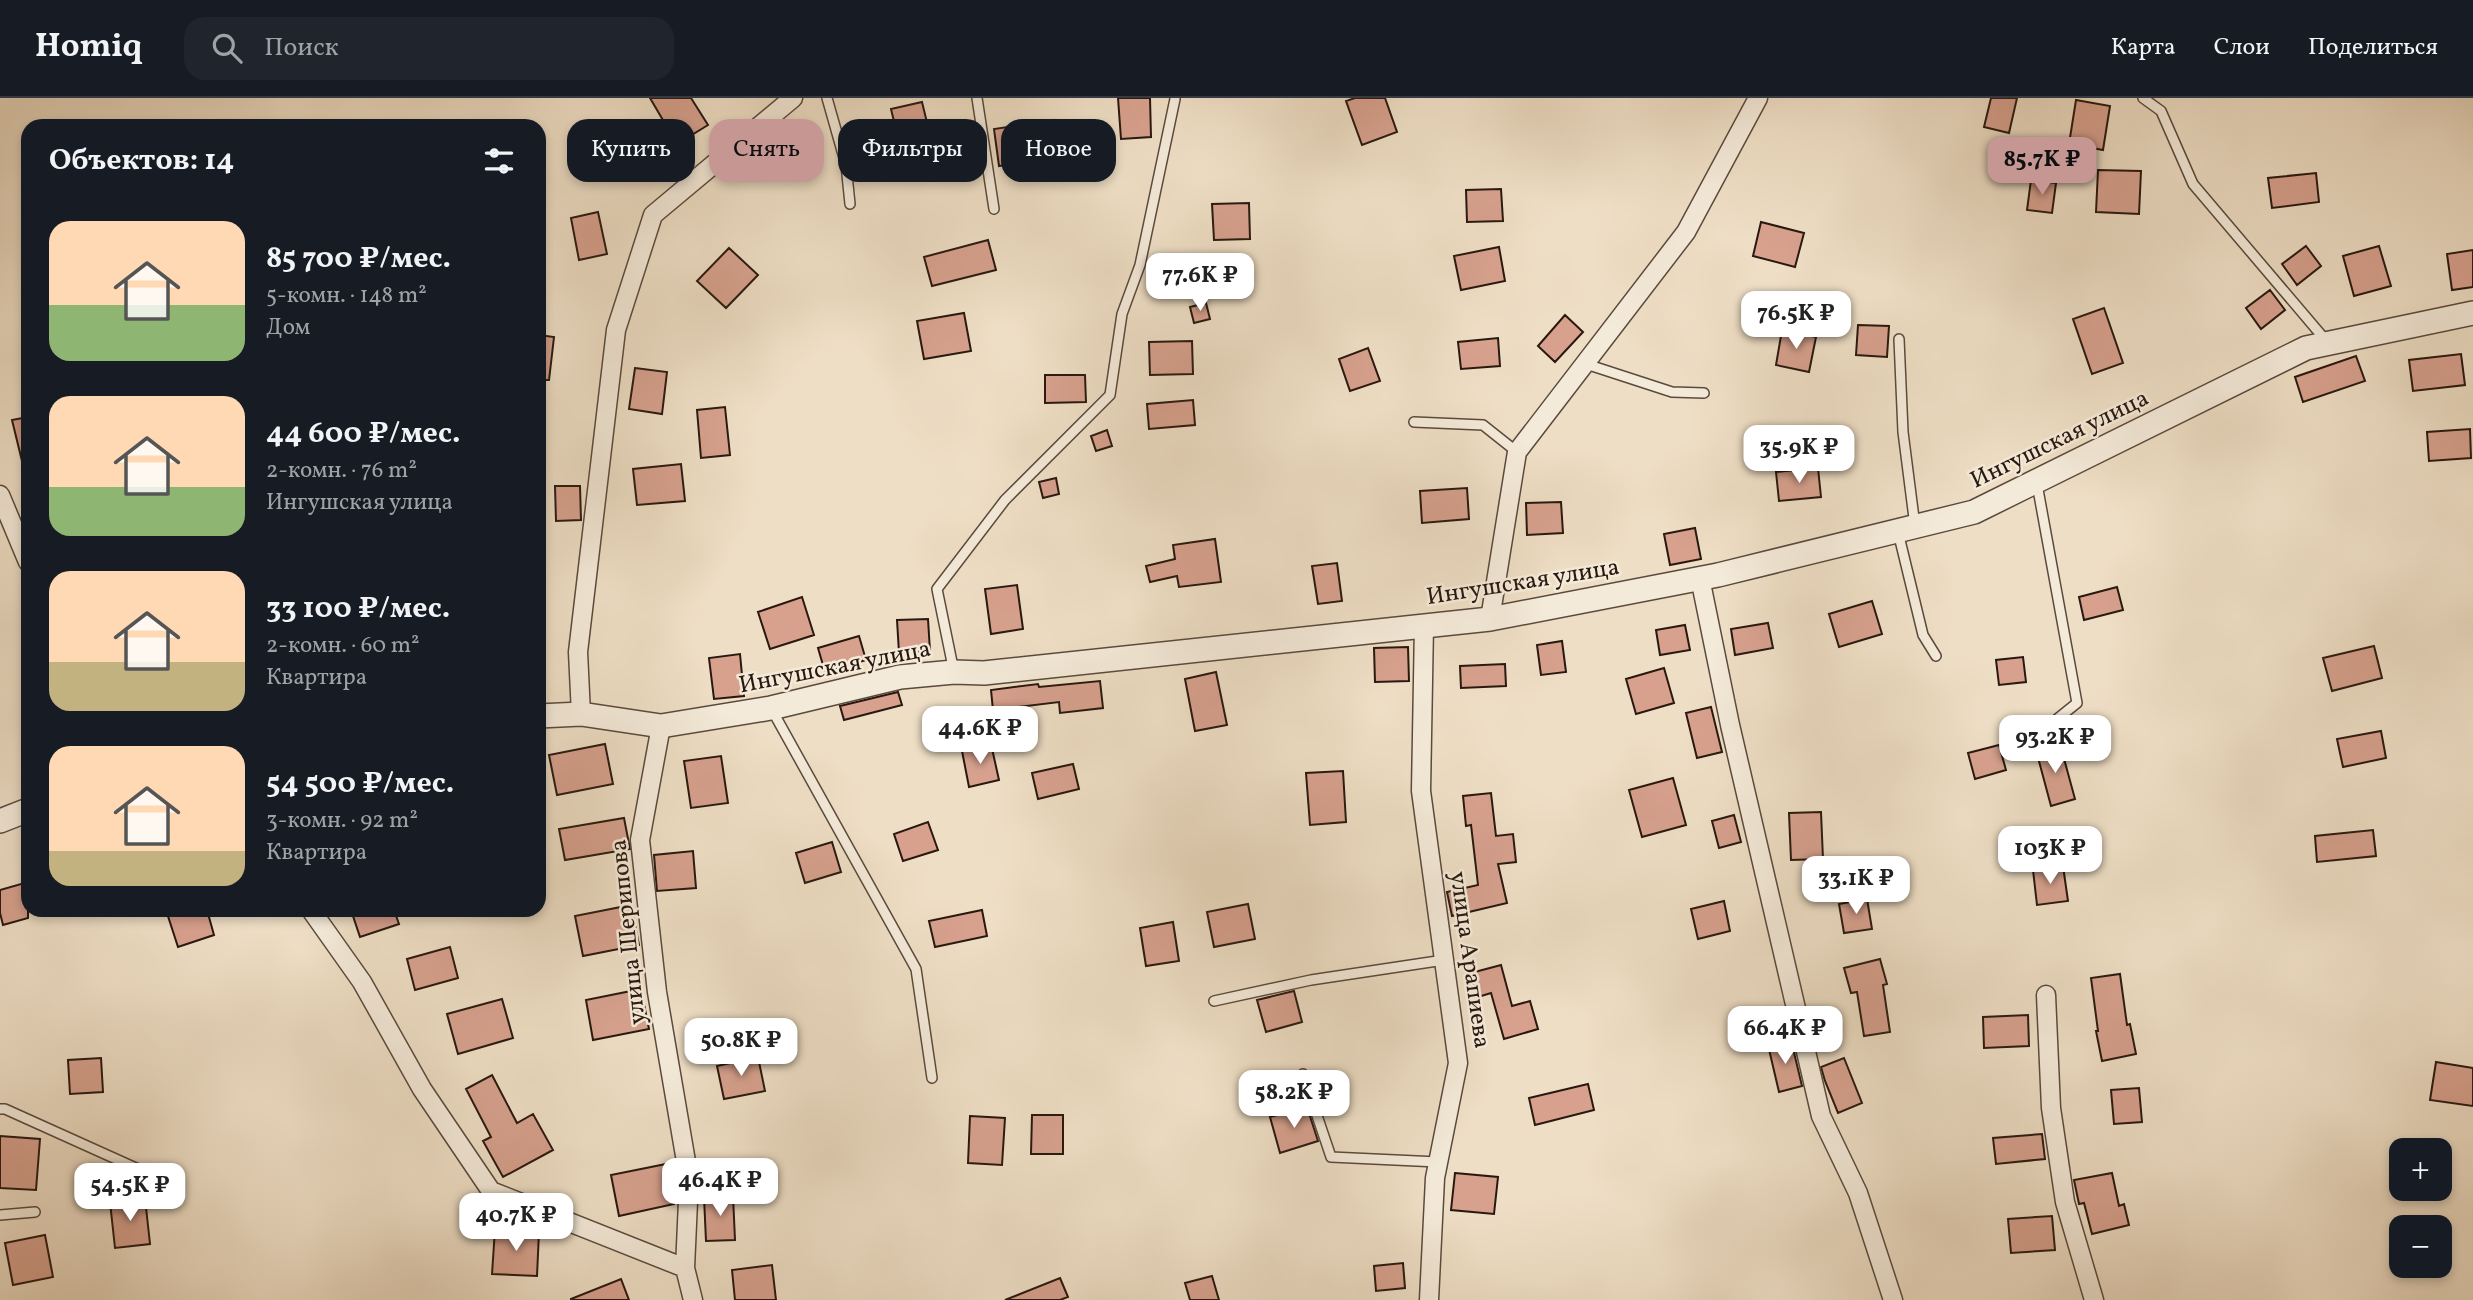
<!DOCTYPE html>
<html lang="ru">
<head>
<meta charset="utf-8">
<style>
	:root { --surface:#171b24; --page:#20242c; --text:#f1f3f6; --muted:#9ea1a6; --line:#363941; --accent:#c59692 }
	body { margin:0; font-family:Vollkorn,serif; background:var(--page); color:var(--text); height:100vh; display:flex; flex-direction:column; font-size:26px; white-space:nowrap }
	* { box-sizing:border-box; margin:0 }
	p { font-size:23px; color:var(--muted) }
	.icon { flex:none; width:38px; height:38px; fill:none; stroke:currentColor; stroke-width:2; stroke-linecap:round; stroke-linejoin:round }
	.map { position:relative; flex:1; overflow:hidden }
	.drawer { position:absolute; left:21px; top:21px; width:525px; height:798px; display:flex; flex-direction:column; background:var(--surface); border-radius:21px; box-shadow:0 4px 10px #0003 }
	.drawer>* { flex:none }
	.banner { position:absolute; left:567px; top:21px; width:665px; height:63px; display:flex; gap:14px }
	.controls { position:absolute; left:2389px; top:1040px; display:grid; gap:14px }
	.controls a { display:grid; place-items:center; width:63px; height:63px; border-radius:14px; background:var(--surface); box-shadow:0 4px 10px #0003; font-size:35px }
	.price { position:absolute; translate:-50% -60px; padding:0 16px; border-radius:14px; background:#fff; color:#222; font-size:23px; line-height:46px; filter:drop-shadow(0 2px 4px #0008) }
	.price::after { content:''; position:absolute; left:50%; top:42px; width:21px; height:16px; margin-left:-10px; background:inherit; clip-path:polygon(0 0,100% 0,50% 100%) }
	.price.selected { background:var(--accent); color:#111 }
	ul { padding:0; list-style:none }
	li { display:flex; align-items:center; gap:21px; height:175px; padding:0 28px }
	li span { display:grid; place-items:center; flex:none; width:196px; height:140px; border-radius:21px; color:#555 }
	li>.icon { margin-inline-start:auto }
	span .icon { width:84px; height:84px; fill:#fffc; stroke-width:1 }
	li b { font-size:30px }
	h2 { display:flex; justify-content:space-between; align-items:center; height:84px; padding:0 28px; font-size:30px }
	.chip { padding:0 24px; border-radius:21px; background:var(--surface); box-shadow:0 4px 10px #0003; font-size:24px; line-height:63px }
	.chip.selected { background:var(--accent); color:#111 }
	header { display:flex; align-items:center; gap:42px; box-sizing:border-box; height:98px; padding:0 35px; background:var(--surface); border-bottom:2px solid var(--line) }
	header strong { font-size:33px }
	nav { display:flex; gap:38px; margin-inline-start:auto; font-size:24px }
	.search { width:490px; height:63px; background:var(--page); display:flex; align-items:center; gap:18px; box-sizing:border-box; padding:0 24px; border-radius:21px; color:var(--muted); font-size:26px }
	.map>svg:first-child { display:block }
	.building { fill:#d7a18e; stroke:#291810; stroke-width:2 }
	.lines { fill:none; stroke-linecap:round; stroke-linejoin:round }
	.service-casing { stroke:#5a4a3d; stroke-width:12 }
	.minor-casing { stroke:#5a4a3d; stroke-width:21 }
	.tertiary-casing { stroke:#5a4a3d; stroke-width:26 }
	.service { stroke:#f4ead9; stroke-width:9 }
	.minor { stroke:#f4ead9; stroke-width:18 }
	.tertiary { stroke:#f4ead9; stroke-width:23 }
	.labels { text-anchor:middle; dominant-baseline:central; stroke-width:5; stroke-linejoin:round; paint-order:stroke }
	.street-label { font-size:24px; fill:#291810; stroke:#f4ead9 }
</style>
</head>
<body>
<header>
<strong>Homiq</strong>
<div class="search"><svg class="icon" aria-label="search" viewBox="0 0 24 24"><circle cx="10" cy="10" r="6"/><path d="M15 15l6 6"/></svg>Поиск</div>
<nav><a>Карта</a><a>Слои</a><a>Поделиться</a></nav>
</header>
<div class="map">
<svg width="2473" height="1202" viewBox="0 0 2473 1202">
	<rect width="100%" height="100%" fill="#eedec5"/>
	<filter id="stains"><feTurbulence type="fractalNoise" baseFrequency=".00286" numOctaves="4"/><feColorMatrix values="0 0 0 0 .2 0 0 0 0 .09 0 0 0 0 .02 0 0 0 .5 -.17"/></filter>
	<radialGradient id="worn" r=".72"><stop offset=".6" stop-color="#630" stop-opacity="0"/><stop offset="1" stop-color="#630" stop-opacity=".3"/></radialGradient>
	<path class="building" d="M650 0H691L708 27 677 46Z
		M1118 0H1150L1151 39 1121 41Z
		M1355 0H1385L1397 34 1362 47 1346 3Z
		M1991 0H2017L2009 35 1984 29Z
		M2076 2 2110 8 2103 52 2069 46Z
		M922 4 930 37 899 44 891 11Z
		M1054 22 1061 58 999 68 994 31Z
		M609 36 619 73 591 81 581 43Z
		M2098 72 2141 73 2139 116 2096 114Z
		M2316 75 2319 104 2272 110 2268 80Z
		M2031 82 2056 85 2052 115 2027 112Z
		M1501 91 1503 123 1467 124 1466 92Z
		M1249 105 1250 141 1214 142 1212 106Z
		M598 114 607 156 579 162 571 120Z
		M1761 124 1804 135 1795 169 1753 158Z
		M988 142 996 172 932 188 924 159Z
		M2306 148 2321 168 2297 187 2282 166Z
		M2379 148 2391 188 2354 198 2343 158Z
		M1499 149 1505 183 1461 192 1454 158Z
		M729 150 758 177 726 210 697 183Z
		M2473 152V189L2452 192 2447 156Z
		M2270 192 2285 212 2261 231 2246 210Z
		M1206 205 1210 221 1194 225 1190 209Z
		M2104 210 2123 265 2092 276 2073 221Z
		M964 215 971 253 924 261 917 223Z
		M1565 217 1583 234 1555 264 1538 248Z
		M1858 227 1889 228 1887 259 1856 257Z
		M1782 232 1816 239 1809 274 1776 267Z
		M539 237 554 239 549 282H539Z
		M1498 240 1500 268 1461 271 1458 244Z
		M1192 243 1193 276 1150 277 1149 244Z
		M1368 250 1380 283 1350 293 1339 261Z
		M2461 256 2465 287 2413 293 2409 262Z
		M2356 258 2365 283 2303 304 2295 279Z
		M635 270 667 274 662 316 629 311Z
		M1045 277H1085L1086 304 1045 305Z
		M1193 302 1195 327 1149 331 1147 306Z
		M725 309 730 357 701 360 697 312Z
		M28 319V363H22L12 322Z
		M2470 331 2471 360 2429 363 2427 334Z
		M1107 332 1112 348 1096 353 1091 338Z
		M681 366 685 403 637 407 633 371Z
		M1818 370 1821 399 1779 403 1776 374Z
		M1056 380 1059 396 1043 400 1039 384Z
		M555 388H580L581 422 556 423Z
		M1467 390 1469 421 1422 425 1420 393Z
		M1561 404 1563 435 1527 437 1526 405Z
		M1695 430 1701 461 1670 467 1664 436Z
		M1215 441 1221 484 1179 489 1177 478 1150 484 1146 468 1175 461 1173 447Z
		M1337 465 1342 503 1318 506 1312 468Z
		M1017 487 1023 531 991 536 985 491Z
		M2117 489 2123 512 2084 522 2079 499Z
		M802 499 814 537 770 551 758 514Z
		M1872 503 1882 536 1839 549 1829 516Z
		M928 521 930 553 899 555 897 522Z
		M1768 525 1773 550 1735 557 1731 531Z
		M1685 527 1690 552 1660 557 1656 532Z
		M859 538 866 562 825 574 818 550Z
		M1562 543 1566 574 1541 577 1537 547Z
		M2374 548 2382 580 2332 593 2323 560Z
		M1408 549 1409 583 1375 584 1374 550Z
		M740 556 744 598 714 601 709 560Z
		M2023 559 2026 584 1999 587 1996 562Z
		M1505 566 1506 588 1461 590 1460 568Z
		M1664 570 1674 605 1636 616 1626 581Z
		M1216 574 1227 627 1195 633 1185 581Z
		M1100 583 1103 610 1060 615 1059 604 993 612 991 592 1038 586 1039 589Z
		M898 594 902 607 844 622 840 608Z
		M1711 609 1722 654 1697 660 1686 615Z
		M2381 633 2386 660 2343 669 2337 641Z
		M605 646 613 686 557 697 549 657Z
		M991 646 999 682 969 689 962 653Z
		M2060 646 2075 701 2051 708 2036 652Z
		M1999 647 2006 672 1975 681 1968 655Z
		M721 658 728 705 691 710 684 663Z
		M1073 666 1079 691 1038 701 1032 675Z
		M1343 673 1346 724 1310 727 1306 675Z
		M1673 680 1686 727 1642 739 1629 692Z
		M1491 695 1496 738 1513 736 1516 764 1498 766 1507 805 1452 818 1447 794 1478 787 1471 727 1466 728 1463 698Z
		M1821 714 1823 761 1791 762 1789 715Z
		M1734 717 1741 744 1719 750 1712 723Z
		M624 720 630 751 565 762 559 731Z
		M928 724 938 752 903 763 894 736Z
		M2373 732 2376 758 2317 764 2315 738Z
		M832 744 841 774 805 785 796 755Z
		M693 753 696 790 657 793 654 757Z
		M2063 768 2068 803 2037 807 2033 772Z
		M28 784V820L3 827 0 815V792Z
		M1867 801 1872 831 1844 835 1839 806Z
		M1724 803 1730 833 1698 841 1691 811Z
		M1248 806 1255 841 1214 849 1207 814Z
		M631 807 639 847 583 858 575 818Z
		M166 812H207L214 837 178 849Z
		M351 812H394L399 826 360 839Z
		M982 812 987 838 935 849 929 823Z
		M1173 824 1179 863 1146 868 1140 830Z
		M450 849 458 880 415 892 407 861Z
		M1880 861 1887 886 1883 887 1890 934 1864 938 1857 894 1851 895 1844 870Z
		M1501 867 1512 908 1530 903 1538 931 1504 941 1491 895 1478 899 1471 875Z
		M2120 876 2127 927 2130 926 2136 956 2102 963 2096 933H2098L2091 880Z
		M641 891 649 931 593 942 586 902Z
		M1294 893 1302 924 1266 934 1257 902Z
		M502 901 513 940 458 956 447 916Z
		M2028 917 2029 948 1984 950 1983 919Z
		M1791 942 1802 988 1779 994 1768 947Z
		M758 959 765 993 724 1001 717 968Z
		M101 960 103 994 70 996 68 962Z
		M1844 960 1862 1005 1838 1015 1825 983 1821 969Z
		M2436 964 2473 970V1008L2430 1002Z
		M492 977 517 1025 533 1016 553 1052 503 1079 483 1043 491 1039 466 991Z
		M1588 986 1594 1012 1535 1027 1529 1000Z
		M2139 990 2142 1024 2114 1026 2111 992Z
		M1307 1009 1318 1043 1280 1055 1270 1019Z
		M1032 1017H1063V1056H1031Z
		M970 1018 1005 1020 1002 1067 968 1065Z
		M2042 1036 2045 1061 1996 1066 1993 1040Z
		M0 1038 40 1041 36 1092 0 1090Z
		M666 1066 674 1106 619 1118 611 1077Z
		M1455 1075 1498 1079 1494 1116 1451 1112Z
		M2112 1075 2119 1108 2124 1106 2129 1127 2092 1136 2084 1105 2079 1106 2074 1082Z
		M733 1098 735 1142 706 1143 704 1099Z
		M145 1100 150 1146 115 1150 110 1104Z
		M2052 1118 2055 1152 2011 1155 2008 1121Z
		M495 1131 539 1134 537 1178 492 1176Z
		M45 1137 53 1179 13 1187 5 1145Z
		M1403 1165 1405 1190 1376 1193 1374 1168Z
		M772 1167 776 1202H735L732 1172Z
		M1212 1178 1219 1202H1190L1185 1185Z
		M1060 1180 1068 1199 1060 1202H1005Z
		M621 1181 629 1202H571V1201Z"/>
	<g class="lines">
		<defs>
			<path id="service" d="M827 0 846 67 850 106
				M977 0 994 111
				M2143 0 2161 13 2193 86 2328 245
				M1899 241 1903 334 1915 428
				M1586 266 1672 294 1704 295
				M1414 324 1483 327 1517 354
				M1898 434 1923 537 1936 558
				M954 574 937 491 1005 402 1110 297 1122 216 1140 167 1175 1
				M772 612 916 871 932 980
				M2031 642 2077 605 2037 386
				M1214 903 1311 882 1444 862
				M1303 976 1331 1059 1438 1064
				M0 1011H5L147 1075
				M0 1117 35 1114"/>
			<path id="minor" d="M0 397 28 464
				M1700 480 1730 627 1821 1018 1858 1095 1893 1202
				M1490 521 1517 354 1686 134 1758 0
				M1424 527 1421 693 1458 965 1435 1080 1429 1202
				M581 616 578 554 616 232 653 117 793 0
				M661 628 640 742 657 894 689 1081 685 1170 693 1202
				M311 812 362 884 422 991 491 1093 685 1170
				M2046 897 2051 1010 2065 1104 2094 1202"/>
			<path id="tertiary" d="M539 618 581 616 661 628 771 610 900 579 954 574 984 575 1490 521 1718 477 1974 414 2306 250 2473 215
				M0 723 28 712"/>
		</defs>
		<use href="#service" class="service-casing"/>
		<use href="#minor" class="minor-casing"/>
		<use href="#tertiary" class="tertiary-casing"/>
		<use href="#service" class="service"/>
		<use href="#minor" class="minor"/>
		<use href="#tertiary" class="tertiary"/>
	</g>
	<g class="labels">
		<g class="street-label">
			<text transform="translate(2060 342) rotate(-26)">Ингушская улица</text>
			<text transform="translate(1523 485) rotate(-9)">Ингушская улица</text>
			<text transform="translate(835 570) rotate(-11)">Ингушская улица</text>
			<text transform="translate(629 834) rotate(-96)">улица Шерипова</text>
			<text transform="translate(1469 862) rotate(82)">улица Арапиева</text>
		</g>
	</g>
	<rect width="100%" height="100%" filter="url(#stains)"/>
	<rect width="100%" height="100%" fill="url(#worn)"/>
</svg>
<div class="controls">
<a>+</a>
<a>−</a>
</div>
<b class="price selected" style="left:2042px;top:99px">85.7K ₽</b>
<b class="price" style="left:1200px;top:215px">77.6K ₽</b>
<b class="price" style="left:1796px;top:253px">76.5K ₽</b>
<b class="price" style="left:1799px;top:387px">35.9K ₽</b>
<b class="price" style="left:980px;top:668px">44.6K ₽</b>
<b class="price" style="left:2055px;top:677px">93.2K ₽</b>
<b class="price" style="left:2050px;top:788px">103K ₽</b>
<b class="price" style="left:1856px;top:818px">33.1K ₽</b>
<b class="price" style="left:1785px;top:968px">66.4K ₽</b>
<b class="price" style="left:741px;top:980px">50.8K ₽</b>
<b class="price" style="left:1294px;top:1032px">58.2K ₽</b>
<b class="price" style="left:720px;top:1120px">46.4K ₽</b>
<b class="price" style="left:130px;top:1125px">54.5K ₽</b>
<b class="price" style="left:516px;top:1155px">40.7K ₽</b>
<div class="banner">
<a class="chip">Купить</a>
<a class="chip selected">Снять</a>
<a class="chip">Фильтры</a>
<a class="chip">Новое</a>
</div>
<section class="drawer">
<h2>Объектов: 14<svg class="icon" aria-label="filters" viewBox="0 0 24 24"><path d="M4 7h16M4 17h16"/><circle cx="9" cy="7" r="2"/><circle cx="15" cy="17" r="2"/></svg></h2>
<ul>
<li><span style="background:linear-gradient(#ffd9b3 60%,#8fb573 0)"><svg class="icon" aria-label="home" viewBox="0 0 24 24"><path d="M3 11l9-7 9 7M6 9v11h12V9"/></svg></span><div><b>85 700 ₽/мес.</b><p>5-комн. · 148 m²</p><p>Дом</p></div></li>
<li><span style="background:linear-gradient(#ffd9b3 65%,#8fb573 0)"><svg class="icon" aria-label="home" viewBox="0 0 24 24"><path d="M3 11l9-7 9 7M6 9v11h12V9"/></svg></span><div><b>44 600 ₽/мес.</b><p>2-комн. · 76 m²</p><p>Ингушская улица</p></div></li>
<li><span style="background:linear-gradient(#ffd9b3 65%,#c2b280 0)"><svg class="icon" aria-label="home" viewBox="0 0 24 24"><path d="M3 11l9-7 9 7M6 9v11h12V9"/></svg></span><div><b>33 100 ₽/мес.</b><p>2-комн. · 60 m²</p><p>Квартира</p></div></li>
<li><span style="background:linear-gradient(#ffd9b3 75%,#c2b280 0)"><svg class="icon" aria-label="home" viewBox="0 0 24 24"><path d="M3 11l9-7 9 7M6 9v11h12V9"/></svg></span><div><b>54 500 ₽/мес.</b><p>3-комн. · 92 m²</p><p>Квартира</p></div></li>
</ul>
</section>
</div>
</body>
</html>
